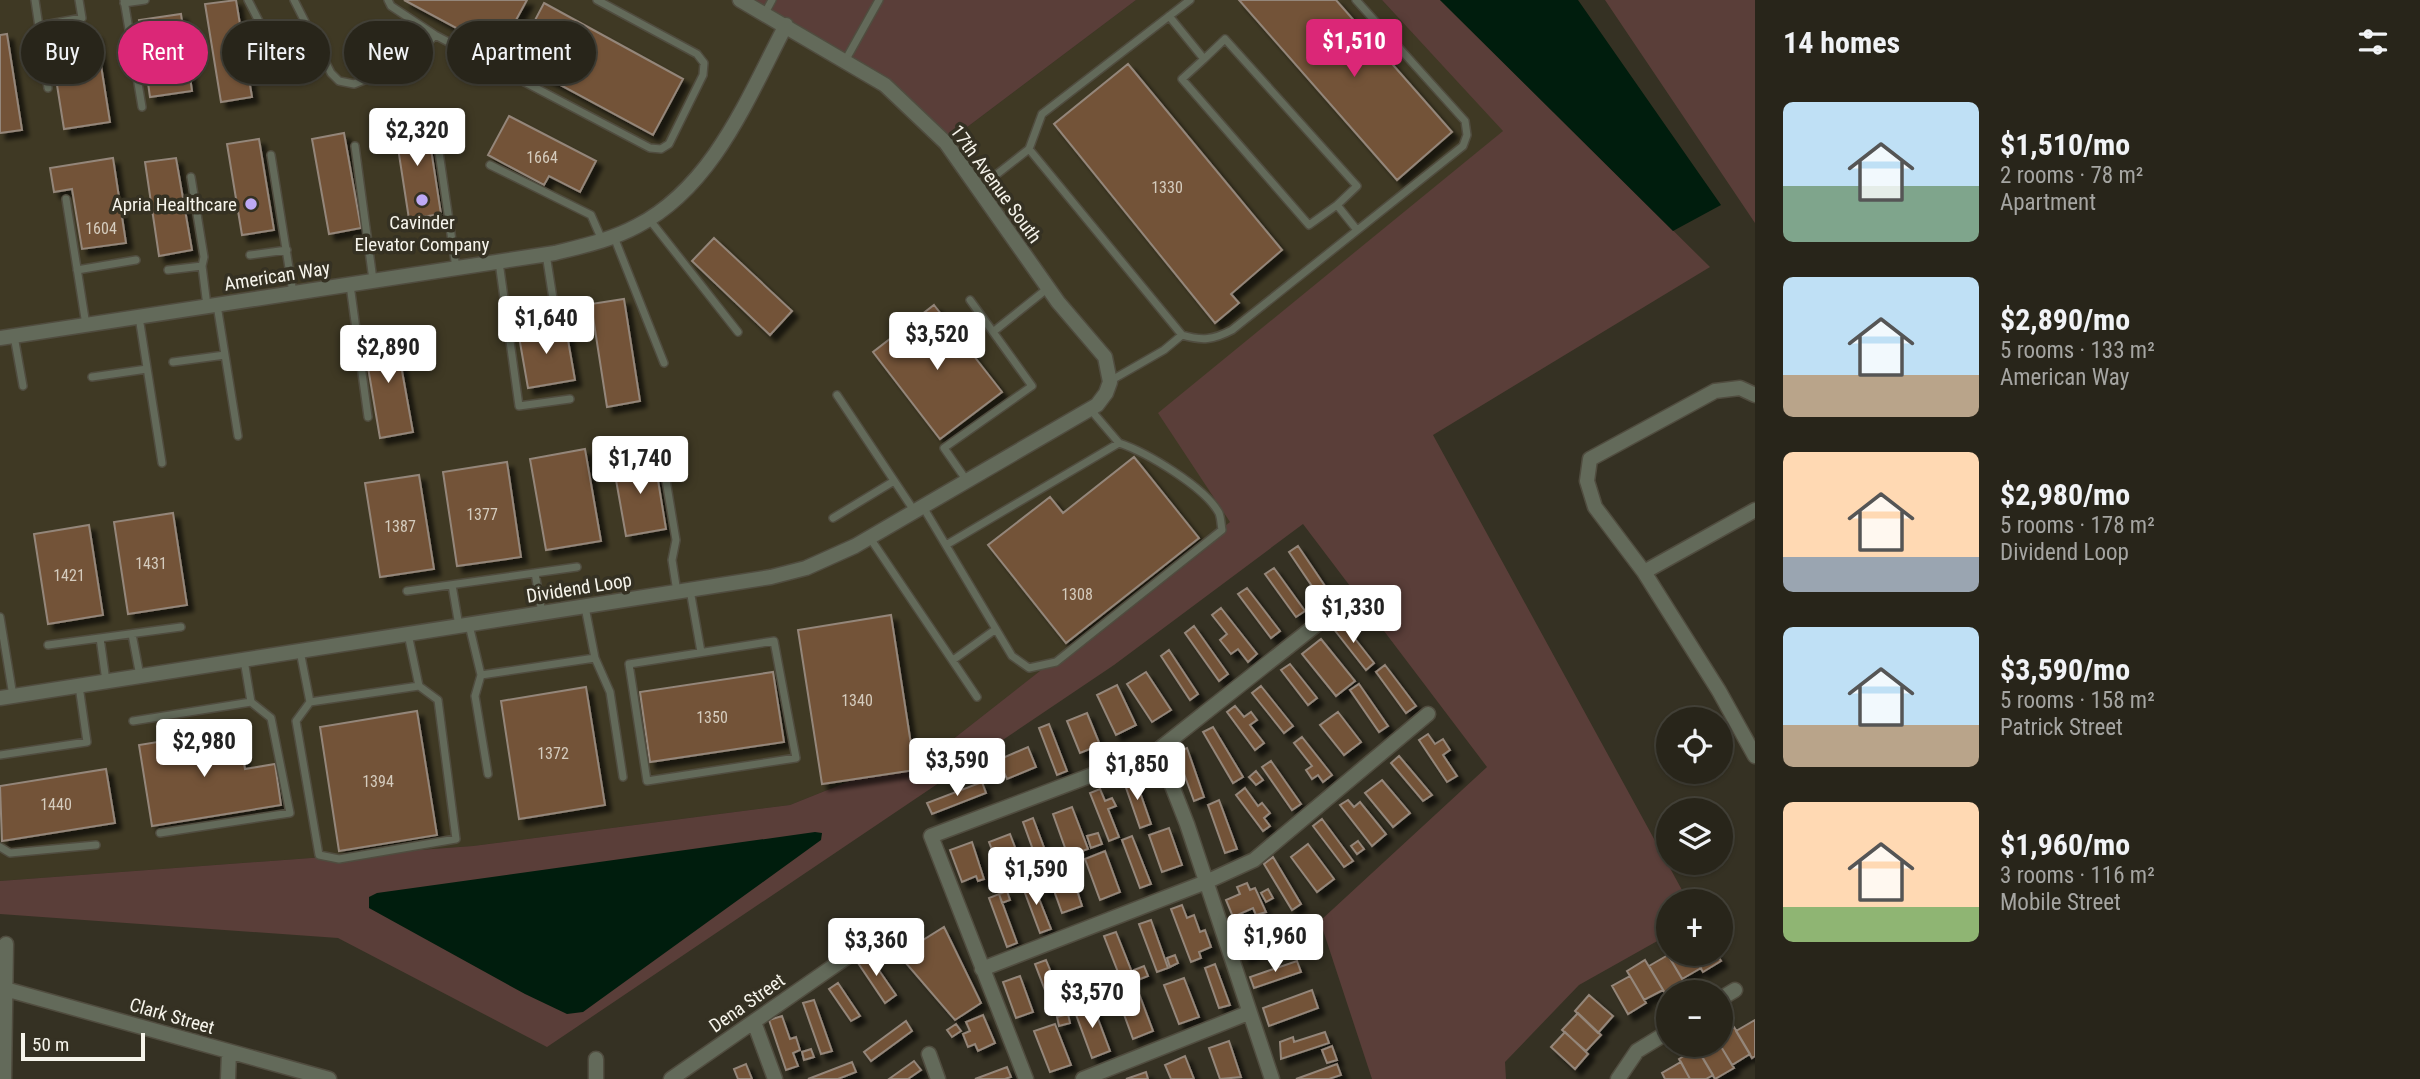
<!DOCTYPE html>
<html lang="en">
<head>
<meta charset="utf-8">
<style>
	:root { --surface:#28251a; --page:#343127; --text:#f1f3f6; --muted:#a5a5a2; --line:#444239; --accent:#db2777 }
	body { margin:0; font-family:"Roboto Condensed",sans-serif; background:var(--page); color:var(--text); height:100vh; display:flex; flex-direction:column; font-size:26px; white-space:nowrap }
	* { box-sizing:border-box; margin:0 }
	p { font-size:23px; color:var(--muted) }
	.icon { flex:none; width:38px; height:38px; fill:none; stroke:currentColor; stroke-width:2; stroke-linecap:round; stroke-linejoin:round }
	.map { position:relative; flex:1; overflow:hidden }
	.details { display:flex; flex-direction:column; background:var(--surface); width:665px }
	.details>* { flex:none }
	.guide { position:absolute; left:21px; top:21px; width:665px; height:63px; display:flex; gap:14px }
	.fabs { position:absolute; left:1656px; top:707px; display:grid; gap:14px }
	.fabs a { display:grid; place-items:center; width:77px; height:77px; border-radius:50%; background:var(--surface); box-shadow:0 2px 5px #0004,0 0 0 2px var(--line); font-size:35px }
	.scale { position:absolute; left:21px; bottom:18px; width:124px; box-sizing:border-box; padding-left:7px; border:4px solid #f6f4eb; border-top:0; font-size:19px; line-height:24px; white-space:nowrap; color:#f6f4eb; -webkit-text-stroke:5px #353123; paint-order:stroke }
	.price { position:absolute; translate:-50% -60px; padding:0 16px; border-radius:7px; background:#fff; color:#222; font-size:23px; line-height:46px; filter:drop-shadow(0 2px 4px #0008) }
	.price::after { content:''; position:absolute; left:50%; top:42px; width:21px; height:16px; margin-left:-10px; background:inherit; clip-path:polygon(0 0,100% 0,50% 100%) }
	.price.current { background:var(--accent); color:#fff }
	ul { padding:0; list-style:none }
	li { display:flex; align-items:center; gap:21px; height:175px; padding:0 28px }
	li span { display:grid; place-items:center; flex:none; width:196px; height:140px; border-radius:10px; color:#555 }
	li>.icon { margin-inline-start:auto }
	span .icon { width:84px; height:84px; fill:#fffc; stroke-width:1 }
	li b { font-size:30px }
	h2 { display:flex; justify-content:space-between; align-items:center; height:84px; padding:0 28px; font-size:30px }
	.chip { padding:0 24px; border-radius:32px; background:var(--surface); box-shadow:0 2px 5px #0004,0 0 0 2px var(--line); font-size:24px; line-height:63px }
	.chip.current { background:var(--accent); color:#fff }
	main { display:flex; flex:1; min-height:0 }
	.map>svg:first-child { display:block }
	.built { fill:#3f3924 }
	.green { fill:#5a3e39 }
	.water { fill:#001d0d }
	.building { fill:#735337; stroke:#94867a; stroke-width:2; filter:url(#shadow) }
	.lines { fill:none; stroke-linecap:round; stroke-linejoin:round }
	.service-casing { stroke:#504c3f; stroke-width:10 }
	.minor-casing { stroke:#504c3f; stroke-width:17 }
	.service { stroke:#636a5a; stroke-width:7 }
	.minor { stroke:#636a5a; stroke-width:14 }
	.poi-dot { fill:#bda9f5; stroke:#353123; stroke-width:2.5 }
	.labels { text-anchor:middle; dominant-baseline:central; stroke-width:7; stroke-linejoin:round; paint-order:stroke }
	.number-label { font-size:16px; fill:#d5ccbe }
	.street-label { font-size:19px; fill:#f6f4eb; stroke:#353123 }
	.poi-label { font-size:19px; fill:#f6f4eb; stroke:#353123; text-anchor:end }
</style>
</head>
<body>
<main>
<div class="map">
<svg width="1755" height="1079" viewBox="0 0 1755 1079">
	<defs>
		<filter id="shadow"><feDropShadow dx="6" dy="6" stdDeviation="2" flood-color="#0009"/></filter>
	</defs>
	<rect width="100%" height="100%" fill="#353123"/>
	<path class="built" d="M0 0H740L868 75 946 143 1136 0H1382L1504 131 1159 413 1231 522 952 740 790 805 473 846 0 881Z"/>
	<path class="green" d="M740 0H1136L946 143 885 85Z
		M1382 0H1440L1710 267 1433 435 1688 901H1668V935L1579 985 1505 1062 1506 1079H1372L1320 921 1487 767 1303 524 1114 665 547 1047 338 938 0 914V881L473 846 790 805 952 740 1230 522 1158 413 1503 131Z
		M1605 0H1755V223Z"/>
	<path class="water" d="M1440 0H1578L1721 205 1673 231Z
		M815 832 822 833 821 840 583 1012 567 1014 525 994 369 908V897L377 893Z"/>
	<path class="building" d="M236 0 252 97 221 102 205 4Z
		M404 0H527L499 51Z
		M1239 0H1336L1452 132 1397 180Z
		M544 3 683 79 653 135 514 60Z
		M181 14 192 91 150 97 139 20Z
		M7 34 22 130 0 133V35Z
		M96 34 110 122 64 129 50 41Z
		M1128 64 1282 250 1231 294 1239 303 1215 323 1054 124Z
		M509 116 596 161 580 192 549 176 544 185 488 155Z
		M426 117 441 214 409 219 394 122Z
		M344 133 361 228 329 234 312 139Z
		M259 139 274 230 242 235 227 144Z
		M113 158 126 243 82 249 72 189 54 192 50 168Z
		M176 158 192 250 159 256 145 162Z
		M714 238 792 311 770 335 692 261Z
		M624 299 640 401 607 407 591 304Z
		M934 305 1002 392 940 439 873 352Z
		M565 323 575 380 528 388 518 331Z
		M395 332 413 432 380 438 363 338Z
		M585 449 601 541 546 550 530 459Z
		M654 456 666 529 626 536 613 463Z
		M1134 457 1199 538 1066 643 988 545 1050 497 1063 513Z
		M507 462 521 557 457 566 443 472Z
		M419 475 434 569 380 577 365 483Z
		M173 513 187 605 128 614 114 522Z
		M89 525 103 615 48 624 34 534Z
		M1298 546 1327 589 1318 595 1289 552Z
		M1274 568 1305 611 1296 617 1265 574Z
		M1247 588 1280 631 1271 638 1238 594Z
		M1221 608 1257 654 1248 662 1238 649 1231 654 1220 640 1227 634 1212 615Z
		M891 615 915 770 822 784 798 630Z
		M1341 621 1374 663 1366 670 1333 628Z
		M1194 626 1228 674 1219 681 1185 633Z
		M1321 639 1355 681 1336 696 1302 654Z
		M1169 650 1198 694 1190 700 1161 656Z
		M1290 664 1317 698 1308 705 1281 670Z
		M1385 665 1416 706 1406 713 1376 672Z
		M773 672 784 742 650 762 640 692Z
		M1146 672 1171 710 1152 722 1127 684Z
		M1359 684 1388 726 1379 732 1350 690Z
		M1117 685 1136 725 1116 735 1097 695Z
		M1261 686 1293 726 1284 733 1252 693Z
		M586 687 605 805 519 819 501 701Z
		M1235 706 1244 717 1251 712 1257 720 1250 725 1264 743 1255 750 1227 712Z
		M417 711 437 835 339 851 320 727Z
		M1338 712 1361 742 1344 755 1320 725Z
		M1087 713 1100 745 1080 753 1067 721Z
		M1049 724 1067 771 1057 775 1039 728Z
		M1213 727 1243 777 1233 783 1203 732Z
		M238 729 245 769 275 764 281 805 152 826 139 745Z
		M1428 734 1435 744 1443 739 1450 750 1443 755 1457 776 1447 782 1419 740Z
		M1302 737 1332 775 1323 782 1318 775 1312 779 1306 770 1312 766 1294 743Z
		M1028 747 1036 767 1007 779 998 760Z
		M1187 748 1204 797 1194 801 1176 752Z
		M1399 756 1432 795 1423 801 1391 763Z
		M1271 761 1301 804 1292 810 1262 767Z
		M991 763 995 772 984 777 980 768Z
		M106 769 115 823 2 841 0 786Z
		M1256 771 1263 780 1256 785 1249 777Z
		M1134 775 1151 824 1140 828 1123 779Z
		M1382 780 1410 813 1393 827 1365 793Z
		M982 782 986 793 932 814 927 803Z
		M1245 788 1258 806 1262 803 1270 813 1264 818 1270 826 1263 831 1236 795Z
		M1100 789 1105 801 1112 798 1116 806 1108 809 1119 837 1109 841 1090 793Z
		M1219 800 1237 849 1225 853 1208 805Z
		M1348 800 1354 807 1360 802 1386 834 1372 846 1340 805Z
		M1072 807 1088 849 1068 856 1053 814Z
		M1033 818 1051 866 1040 869 1023 822Z
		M1322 819 1353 861 1344 867 1313 826Z
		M1169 828 1182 865 1162 872 1149 835Z
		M1098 833 1102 844 1091 848 1087 836Z
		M1010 834 1021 863 1000 871 989 842Z
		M1132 836 1151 884 1140 888 1122 840Z
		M1358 841 1364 849 1357 854 1351 846Z
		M972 842 984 879 978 881 976 876 962 882 950 850Z
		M1308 844 1334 879 1317 892 1291 857Z
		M1105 851 1120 892 1100 900 1085 859Z
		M1273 857 1301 904 1292 910 1264 864Z
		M1021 863 1025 874 1015 878 1011 867Z
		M1072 875 1082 906 1062 913 1051 882Z
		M1048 880 1051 889 1043 892 1040 883Z
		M1032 881 1051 929 1040 933 1022 885Z
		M1247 883 1250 890 1255 888 1266 912 1256 915 1253 908 1233 917 1226 900 1240 894 1237 887Z
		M1268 889 1273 898 1266 902 1261 893Z
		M1007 891 1010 900 1002 903 999 894Z
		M999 894 1017 943 1007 947 989 898Z
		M1182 905 1187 918 1194 915 1200 932 1205 930 1211 947 1199 952 1201 958 1191 962 1171 909Z
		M1151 920 1168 968 1157 972 1139 924Z
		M944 927 981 1003 955 1020 899 955Z
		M1283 930 1287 943 1244 957 1240 944 1251 940 1250 935 1261 931 1263 937Z
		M1116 932 1135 980 1123 985 1104 936Z
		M1668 951V954H1692L1701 968 1682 979 1666 952Z
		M867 953 896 995 885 1003 856 960Z
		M1692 954H1717L1721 961 1703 972Z
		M1175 955 1178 963 1170 967 1167 958Z
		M1668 955 1684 982 1665 993 1649 966Z
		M1046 960 1065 1007 1053 1011 1035 964Z
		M1645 960 1663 990 1644 1000 1627 971Z
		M1297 961 1301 972 1254 988 1250 977Z
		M1215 964 1230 1005 1219 1008 1205 968Z
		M1144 966 1148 976 1138 980 1134 970Z
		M1020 976 1033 1012 1016 1018 1003 982Z
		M1630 976 1646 1003 1628 1014 1612 986Z
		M1184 978 1199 1017 1179 1024 1164 985Z
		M838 983 860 1016 851 1021 829 989Z
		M1312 990 1318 1008 1269 1026 1263 1008Z
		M1138 991 1153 1031 1133 1039 1118 998Z
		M1073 992 1077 1002 1068 1006 1063 996Z
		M1589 995 1613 1016 1598 1033 1575 1011Z
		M814 1000 832 1051 821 1054 803 1003Z
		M1092 1003 1110 1051 1092 1058 1074 1009Z
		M1578 1013 1601 1035 1586 1051 1562 1030Z
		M1068 1014 1070 1023 1059 1026 1057 1017Z
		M983 1015 995 1043 978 1051 975 1044 968 1047 963 1034 970 1031 966 1022Z
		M782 1016 790 1039 796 1037 800 1050 793 1053 798 1066 786 1070 769 1020Z
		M1755 1020V1056L1752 1058 1736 1031Z
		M906 1021 912 1031 871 1061 864 1052Z
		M956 1024 961 1031 952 1037 947 1030Z
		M1055 1024 1071 1065 1050 1072 1034 1031Z
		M1734 1027 1750 1054 1732 1065 1720 1045V1035Z
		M1325 1032 1329 1043 1281 1059 1280 1042 1293 1037 1294 1042Z
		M1565 1032 1588 1054 1575 1069 1551 1047Z
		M1229 1041 1241 1077 1220 1079 1209 1048Z
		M1712 1045H1720L1734 1068 1715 1079 1699 1052Z
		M1332 1046 1337 1060 1327 1063 1322 1050Z
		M1697 1048 1713 1075 1706 1079H1690L1679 1059Z
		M811 1049 814 1057 804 1060 802 1052Z
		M1185 1056 1194 1079H1171L1165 1065Z
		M914 1061 921 1070 908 1079H889Z
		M852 1062 856 1072 838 1079H808Z
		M1681 1062 1690 1079H1665L1662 1073Z
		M746 1064 752 1079H738L734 1069Z
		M1337 1064 1341 1075 1329 1079H1296Z
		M1007 1067 1011 1077 1005 1079H975Z
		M1146 1072 1148 1079H1126Z"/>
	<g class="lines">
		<defs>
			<path id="service" d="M35 0 48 88
				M124 0 142 107
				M248 0 264 31 270 72
				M294 0 331 73 339 81 354 84 410 62 435 35
				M388 0 391 6 435 35 650 148 661 149 669 144 703 75 704 63 697 54 597 0
				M124 3 145 0
				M765 13 772 0
				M1169 16 1204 59 1225 39 1357 186 1337 205 1357 230
				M39 26 82 18 79 0
				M1204 59 1182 79 1309 225 1337 205
				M845 61 879 0
				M355 146 373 280
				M1029 149 1182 335
				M439 152 456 268
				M271 155 293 293
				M490 165 591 215 602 240
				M191 177 204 257 202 266 207 306
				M978 189 1029 149 1042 114 1190 0
				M66 199 86 325
				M649 219 738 332
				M614 237 664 363
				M250 255 287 250
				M499 262 519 406 570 399
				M77 270 136 260
				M168 270 202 266
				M350 285 368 417
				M217 305 238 436
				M507 313 554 305 546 254
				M139 317 162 463
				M993 332 1048 288
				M14 336 23 386
				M173 362 225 355
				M92 377 147 369
				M1110 381 1164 350 1182 335C1202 341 1213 340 1232 330L1463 146 1467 135 1465 121 1356 0
				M837 395 915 512
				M1090 409 1119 443
				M662 456 676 540 672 560 677 592
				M967 481 944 448 1032 386 970 300
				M923 507 1012 656 1029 668 1056 662 1222 530C1221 525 1221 518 1219 513 1205 487 1146 452 1119 443L946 545
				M833 518 894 481
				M870 538 977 697
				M535 573 542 613
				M452 585 459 626
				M690 590 701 652
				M407 591 577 567
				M585 607 595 658 610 692 623 777
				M0 617 13 696
				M469 625 481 675 475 696 488 774
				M132 634 140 676
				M100 638 106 681
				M774 641 796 758 647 781 629 664Z
				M48 645 181 627
				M300 651 310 702 296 721 319 855 339 859 456 839 438 700 419 686 408 634
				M953 660 996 629
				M481 675 595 658
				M310 702 419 686
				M133 721 251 702
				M0 755 87 742 79 686
				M160 833 290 813 271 718 251 702 244 660
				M0 847 10 853 96 845"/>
			<path id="minor" d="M0 338 555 253C583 246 611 240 637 226 714 186 748 97 786 25
				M1755 395 1740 388 1715 391 1590 459 1587 481 1595 507 1644 572 1719 691 1755 756
				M1644 572 1755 510
				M0 698 771 577 806 568 855 546 1097 405 1106 393 1110 382 1105 357 1058 302 946 143 885 85 740 0
				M1158 750 1187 824 1272 1079
				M982 969 1206 882 1254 860 1428 714
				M5 989 329 1079
				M1720 999 1735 990
				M754 1022 775 1079
				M929 1054 938 1079
				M596 1059V1079
				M4 1079 6 944
				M228 1079 229 1052
				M671 1079 880 934
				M1026 1079 931 836 1158 750 1345 602
				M1083 1079 1248 1013
				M1618 1079 1637 1051 1668 1032"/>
		</defs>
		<use href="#service" class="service-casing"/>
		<use href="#minor" class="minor-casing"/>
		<use href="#service" class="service"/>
		<use href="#minor" class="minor"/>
	</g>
	<g class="poi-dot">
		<circle cx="422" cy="200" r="7"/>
		<circle cx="251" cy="204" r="7"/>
	</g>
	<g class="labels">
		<g class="number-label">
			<text x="542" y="157">1664</text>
			<text x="1167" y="187">1330</text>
			<text x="101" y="228">1604</text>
			<text x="482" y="514">1377</text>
			<text x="400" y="526">1387</text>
			<text x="151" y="563">1431</text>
			<text x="69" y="575">1421</text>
			<text x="1077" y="594">1308</text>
			<text x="857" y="700">1340</text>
			<text x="712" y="717">1350</text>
			<text x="553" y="753">1372</text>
			<text x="378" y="781">1394</text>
			<text x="56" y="804">1440</text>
		</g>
		<g class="street-label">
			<text transform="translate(996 184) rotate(54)">17th Avenue South</text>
			<text transform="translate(277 276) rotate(-9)">American Way</text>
			<text transform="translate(579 588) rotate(-9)">Dividend Loop</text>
			<text transform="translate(747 1003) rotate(-35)">Dena Street</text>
			<text transform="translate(172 1016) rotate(16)">Clark Street</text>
		</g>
		<g class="poi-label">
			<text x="237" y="204">Apria Healthcare</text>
			<text x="422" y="222" text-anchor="middle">Cavinder<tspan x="422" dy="22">Elevator Company</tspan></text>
		</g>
	</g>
</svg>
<div class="fabs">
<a><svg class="icon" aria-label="locate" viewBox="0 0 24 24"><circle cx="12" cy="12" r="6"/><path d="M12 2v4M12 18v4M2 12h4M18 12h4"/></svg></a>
<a><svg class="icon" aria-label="layers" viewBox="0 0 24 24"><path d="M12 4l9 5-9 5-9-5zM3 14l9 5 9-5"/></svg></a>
<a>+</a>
<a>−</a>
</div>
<div class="scale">50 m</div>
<b class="price current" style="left:1354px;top:79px">$1,510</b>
<b class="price" style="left:417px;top:168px">$2,320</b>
<b class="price" style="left:546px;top:356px">$1,640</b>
<b class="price" style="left:937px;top:372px">$3,520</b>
<b class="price" style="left:388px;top:385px">$2,890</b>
<b class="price" style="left:640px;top:496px">$1,740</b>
<b class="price" style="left:1353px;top:645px">$1,330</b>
<b class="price" style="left:204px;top:779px">$2,980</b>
<b class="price" style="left:957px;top:798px">$3,590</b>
<b class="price" style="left:1137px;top:802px">$1,850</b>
<b class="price" style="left:1036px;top:907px">$1,590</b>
<b class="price" style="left:1275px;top:974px">$1,960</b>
<b class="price" style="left:876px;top:978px">$3,360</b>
<b class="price" style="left:1092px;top:1030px">$3,570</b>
<div class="guide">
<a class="chip">Buy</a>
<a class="chip current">Rent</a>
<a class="chip">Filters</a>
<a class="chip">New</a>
<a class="chip">Apartment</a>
</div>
</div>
<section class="details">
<h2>14 homes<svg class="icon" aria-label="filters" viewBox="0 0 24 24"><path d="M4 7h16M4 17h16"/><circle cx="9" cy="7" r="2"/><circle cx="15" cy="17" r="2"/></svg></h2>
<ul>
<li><span style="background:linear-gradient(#bfe0f5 60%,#7fa58c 0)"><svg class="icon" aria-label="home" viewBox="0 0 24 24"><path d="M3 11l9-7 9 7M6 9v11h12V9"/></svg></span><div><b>$1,510/mo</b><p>2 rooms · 78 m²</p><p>Apartment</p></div></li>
<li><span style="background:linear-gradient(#bfe0f5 70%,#b9a48a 0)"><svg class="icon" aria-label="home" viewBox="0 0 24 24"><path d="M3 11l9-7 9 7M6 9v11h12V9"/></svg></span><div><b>$2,890/mo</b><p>5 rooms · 133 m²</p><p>American Way</p></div></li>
<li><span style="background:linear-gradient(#ffd9b3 75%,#9aa5b1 0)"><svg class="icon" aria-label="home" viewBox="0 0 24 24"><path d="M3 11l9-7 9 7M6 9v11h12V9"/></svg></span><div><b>$2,980/mo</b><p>5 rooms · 178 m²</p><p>Dividend Loop</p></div></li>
<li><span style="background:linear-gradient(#bfe0f5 70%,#b9a48a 0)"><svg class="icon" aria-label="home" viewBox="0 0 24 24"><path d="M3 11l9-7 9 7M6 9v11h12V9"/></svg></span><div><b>$3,590/mo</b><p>5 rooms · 158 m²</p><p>Patrick Street</p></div></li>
<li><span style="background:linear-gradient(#ffd9b3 75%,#8fb573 0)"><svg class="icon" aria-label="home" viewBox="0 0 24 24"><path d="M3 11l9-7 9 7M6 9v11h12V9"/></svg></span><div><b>$1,960/mo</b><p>3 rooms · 116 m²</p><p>Mobile Street</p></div></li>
</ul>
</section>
</main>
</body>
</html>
